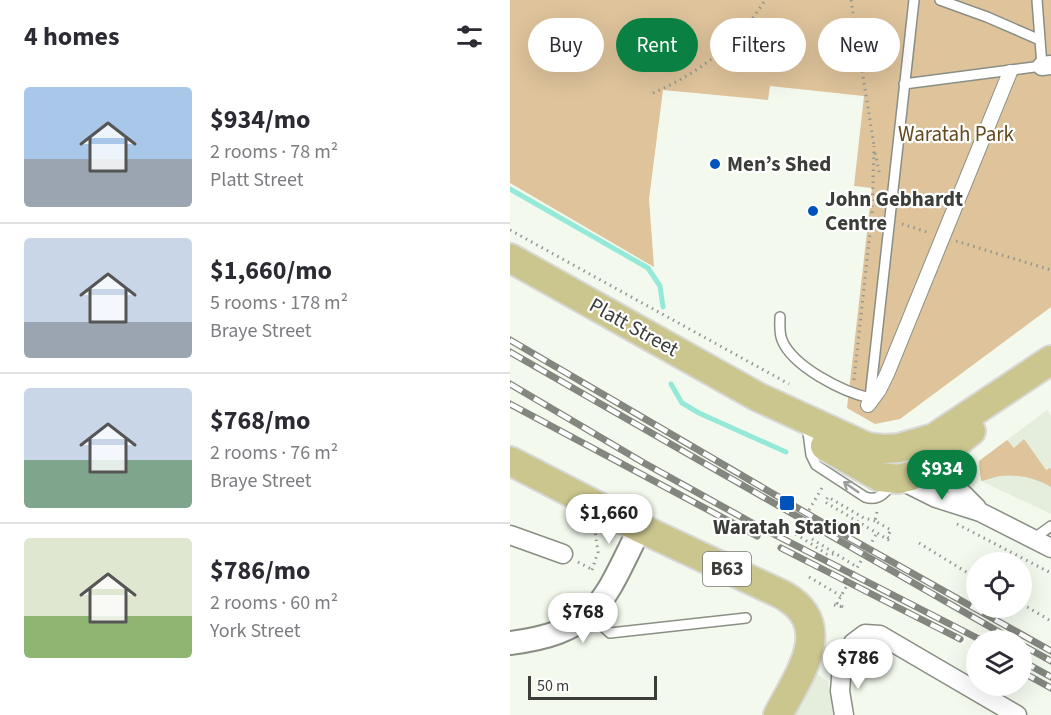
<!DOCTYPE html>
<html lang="en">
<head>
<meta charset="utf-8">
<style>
	:root { --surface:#fff; --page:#f7f7f7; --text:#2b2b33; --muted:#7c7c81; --line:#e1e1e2; --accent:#0b8043 }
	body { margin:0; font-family:"Source Sans 3",sans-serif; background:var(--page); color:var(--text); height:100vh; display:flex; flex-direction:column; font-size:22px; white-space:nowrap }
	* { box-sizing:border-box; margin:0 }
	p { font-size:20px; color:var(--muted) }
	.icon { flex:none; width:33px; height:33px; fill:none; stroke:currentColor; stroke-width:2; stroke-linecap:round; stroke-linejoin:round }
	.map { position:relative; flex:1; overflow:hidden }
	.sheet { display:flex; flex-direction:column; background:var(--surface); width:510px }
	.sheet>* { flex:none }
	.banner { position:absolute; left:18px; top:18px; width:432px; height:54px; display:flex; gap:12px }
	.controls { position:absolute; left:456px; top:552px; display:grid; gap:12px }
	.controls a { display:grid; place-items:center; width:66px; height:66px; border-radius:50%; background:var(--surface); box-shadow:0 6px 24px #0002; font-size:30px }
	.scale { position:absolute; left:18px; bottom:15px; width:129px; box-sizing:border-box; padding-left:6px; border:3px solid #3a3d38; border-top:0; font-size:16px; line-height:21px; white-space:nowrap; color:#3a3d38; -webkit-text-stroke:4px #fff; paint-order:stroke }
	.price { position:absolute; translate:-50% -51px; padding:0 14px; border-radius:21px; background:#fff; color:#222; font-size:20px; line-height:39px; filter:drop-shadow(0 2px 3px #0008) }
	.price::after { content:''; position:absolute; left:50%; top:36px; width:18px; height:14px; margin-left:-9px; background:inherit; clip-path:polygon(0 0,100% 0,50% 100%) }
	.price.selected { background:var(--accent); color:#fff }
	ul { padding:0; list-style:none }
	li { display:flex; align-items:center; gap:18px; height:150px; padding:0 24px }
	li+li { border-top:2px solid var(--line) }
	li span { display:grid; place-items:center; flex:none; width:168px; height:120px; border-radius:6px; color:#555 }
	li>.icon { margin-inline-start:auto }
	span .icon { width:72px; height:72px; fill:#fffc; stroke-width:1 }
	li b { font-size:26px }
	h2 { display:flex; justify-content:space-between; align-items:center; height:72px; padding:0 24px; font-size:26px }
	.pill { padding:0 21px; border-radius:27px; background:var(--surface); box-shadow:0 6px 24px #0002; font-size:21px; line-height:54px }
	.pill.selected { background:var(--accent); color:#fff }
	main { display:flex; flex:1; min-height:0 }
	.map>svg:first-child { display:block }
	.built { fill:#e5eedc }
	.green { fill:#dec39b }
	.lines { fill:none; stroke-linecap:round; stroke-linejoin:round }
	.stream { stroke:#95e9d9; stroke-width:5 }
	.service-casing { stroke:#8a8f85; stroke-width:12 }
	.pedestrian-casing { stroke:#8a8f85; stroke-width:16 }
	.minor-casing { stroke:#8a8f85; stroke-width:21 }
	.tertiary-casing { stroke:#8a8f85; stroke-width:26 }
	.primary-casing { stroke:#d8d8d7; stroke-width:32 }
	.path { stroke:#949990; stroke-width:3; stroke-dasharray:1.5 4.5; stroke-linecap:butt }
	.service { stroke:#fff; stroke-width:9 }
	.pedestrian { stroke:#fff; stroke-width:14 }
	.minor { stroke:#fff; stroke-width:18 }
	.tertiary { stroke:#fff; stroke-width:22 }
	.primary { stroke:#cbc58e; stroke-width:28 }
	.rail-casing { stroke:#838780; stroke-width:7 }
	.rail { stroke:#fff; stroke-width:4.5; stroke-dasharray:14; stroke-linecap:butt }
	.path-bridge { stroke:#949990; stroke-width:3; stroke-dasharray:1.5 4.5; stroke-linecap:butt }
	.oneway { stroke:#9c9e9c }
	.poi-dot { fill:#0052bc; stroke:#fff; stroke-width:2 }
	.labels { text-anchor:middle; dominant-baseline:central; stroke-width:4.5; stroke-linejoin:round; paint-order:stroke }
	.shield { fill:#fff; stroke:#757774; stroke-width:1.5 }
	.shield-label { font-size:20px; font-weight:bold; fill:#3a3d38 }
	.park-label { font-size:21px; fill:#644a1f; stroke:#fff }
	.poi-label { font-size:21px; font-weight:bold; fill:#3a3d38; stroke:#fff; text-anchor:start }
	.street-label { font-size:21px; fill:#3a3d38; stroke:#fff }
</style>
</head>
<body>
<main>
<section class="sheet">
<h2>4 homes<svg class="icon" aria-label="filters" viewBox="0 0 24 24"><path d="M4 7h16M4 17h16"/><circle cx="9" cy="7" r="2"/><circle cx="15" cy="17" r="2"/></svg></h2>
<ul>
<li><span style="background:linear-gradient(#a9c7e8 60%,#9aa5b1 0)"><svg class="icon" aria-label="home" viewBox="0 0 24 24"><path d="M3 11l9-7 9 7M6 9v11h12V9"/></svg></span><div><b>$934/mo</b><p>2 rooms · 78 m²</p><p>Platt Street</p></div></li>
<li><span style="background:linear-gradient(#c9d6e8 70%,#9aa5b1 0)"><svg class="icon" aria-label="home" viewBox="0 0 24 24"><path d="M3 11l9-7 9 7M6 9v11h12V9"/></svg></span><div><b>$1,660/mo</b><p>5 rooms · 178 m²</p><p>Braye Street</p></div></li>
<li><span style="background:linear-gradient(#c9d6e8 60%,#7fa58c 0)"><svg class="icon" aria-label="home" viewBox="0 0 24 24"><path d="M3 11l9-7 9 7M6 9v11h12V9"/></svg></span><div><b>$768/mo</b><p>2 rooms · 76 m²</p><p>Braye Street</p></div></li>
<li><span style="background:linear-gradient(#dfe7d0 65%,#8fb573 0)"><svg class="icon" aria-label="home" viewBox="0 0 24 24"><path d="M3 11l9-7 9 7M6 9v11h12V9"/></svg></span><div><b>$786/mo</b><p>2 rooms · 60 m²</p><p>York Street</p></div></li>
</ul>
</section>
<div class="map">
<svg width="541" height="715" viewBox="0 0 541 715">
	<rect width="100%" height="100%" fill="#f3f9ed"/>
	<path class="built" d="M537 410 541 416V514L471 481 469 461Z
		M306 674 318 681 323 715H286Z"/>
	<path class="green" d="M0 0H541V307L390 419 365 424 337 408 362 188 344 186 354 96 260 86 258 100 153 90 139 199 144 267 0 183Z
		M514 439 536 470 540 468 541 469V487C526 478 507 474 490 476 484 477 477 480 471 481L469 461 497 440 504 448Z"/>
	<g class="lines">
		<path class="stream" d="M0 189 138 268 150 286 153 307
			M161 384 172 403 189 413 276 452"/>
		<defs>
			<path id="service" d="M430 0 477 17 530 40
				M394 84 532 66 527 0
				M270 317C270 325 269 333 272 340 283 367 333 392 360 398L404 0
				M298 433 301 455 306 465 355 497C369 502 375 492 384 483
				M523 539 541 526
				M79 614 100 633 236 618"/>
			<path id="pedestrian" d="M358 405 369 390 377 374 500 72"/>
			<path id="minor" d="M532 66 541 65
				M422 463 467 508
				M388 479 426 498 470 512 541 548
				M0 535 53 554
				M334 715 330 691 332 666 343 643 355 634 370 635 507 715"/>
			<path id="tertiary" d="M0 643C88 632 94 600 130 528"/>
			<path id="primary" d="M0 258 248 397 357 447 373 449 389 448 424 438 541 360
				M315 446 370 477 388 479 401 476 414 469 461 431
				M0 461 130 528 273 595C327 626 288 676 268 715"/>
		</defs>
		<use href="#service" class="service-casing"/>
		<use href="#pedestrian" class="pedestrian-casing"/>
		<use href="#minor" class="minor-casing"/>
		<use href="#tertiary" class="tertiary-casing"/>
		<use href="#primary" class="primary-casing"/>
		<path class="path" d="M341 0 364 146
			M143 93C189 73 229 43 255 0
			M365 153 370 176
			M392 224 420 233
			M0 230 279 384
			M446 241 541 270
			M344 380 362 214 364 146
			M299 510 313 486
			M367 512 365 521 381 530 377 537 380 539
			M365 521 354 518 318 497 315 502 382 542
			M447 524 541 573
			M290 525 284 533 317 554H325
			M302 539 347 567
			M409 543 466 578
			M68 562 83 570
			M82 570 88 552 85 531
			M299 577 331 596
			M512 604 541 621
			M324 605 333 607"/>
		<use href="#service" class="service"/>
		<use href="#pedestrian" class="pedestrian"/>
		<use href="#minor" class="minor"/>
		<use href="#tertiary" class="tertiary"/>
		<use href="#primary" class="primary"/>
		<defs>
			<path id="rail" d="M0 340 327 531 541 651
				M0 352 503 640
				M0 384 134 463 244 524 471 640
				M0 404 247 536
				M271 548 450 639
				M512 645 541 661
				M512 661 541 677
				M512 672 541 688"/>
		</defs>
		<use href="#rail" class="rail-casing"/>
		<use href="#rail" class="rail"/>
		<path class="path-bridge" d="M333 607 327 603 367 533"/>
	</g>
	<defs><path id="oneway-shaft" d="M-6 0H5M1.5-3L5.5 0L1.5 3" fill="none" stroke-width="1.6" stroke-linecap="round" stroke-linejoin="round" transform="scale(1.5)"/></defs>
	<use class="oneway" href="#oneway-shaft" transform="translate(341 487) rotate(-145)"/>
	<g class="poi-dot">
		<circle cx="205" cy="164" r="6"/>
		<circle cx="303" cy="211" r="6"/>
		<rect x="269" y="495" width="16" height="16" rx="3"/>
	</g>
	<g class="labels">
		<rect class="shield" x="193" y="552" width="48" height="34" rx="4.5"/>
		<g class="shield-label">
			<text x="217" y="569">B63</text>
		</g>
		<g class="park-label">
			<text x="446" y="134">Waratah Park</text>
		</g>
		<g class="poi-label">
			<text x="217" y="164">Men’s Shed</text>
			<text x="315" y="199">John Gebhardt<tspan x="315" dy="24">Centre</tspan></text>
			<text x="277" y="527" text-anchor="middle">Waratah Station</text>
		</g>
		<g class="street-label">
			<text transform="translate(124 327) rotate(29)">Platt Street</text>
		</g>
	</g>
</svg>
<div class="controls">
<a><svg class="icon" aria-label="locate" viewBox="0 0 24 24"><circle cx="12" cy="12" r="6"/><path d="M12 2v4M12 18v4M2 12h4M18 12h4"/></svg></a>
<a><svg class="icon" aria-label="layers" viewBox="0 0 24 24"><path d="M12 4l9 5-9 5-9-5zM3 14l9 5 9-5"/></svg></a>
</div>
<div class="scale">50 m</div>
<b class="price selected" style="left:432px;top:501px">$934</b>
<b class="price" style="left:99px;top:545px">$1,660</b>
<b class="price" style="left:73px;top:644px">$768</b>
<b class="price" style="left:348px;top:690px">$786</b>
<div class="banner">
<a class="pill">Buy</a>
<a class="pill selected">Rent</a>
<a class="pill">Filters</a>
<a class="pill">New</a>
</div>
</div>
</main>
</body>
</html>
